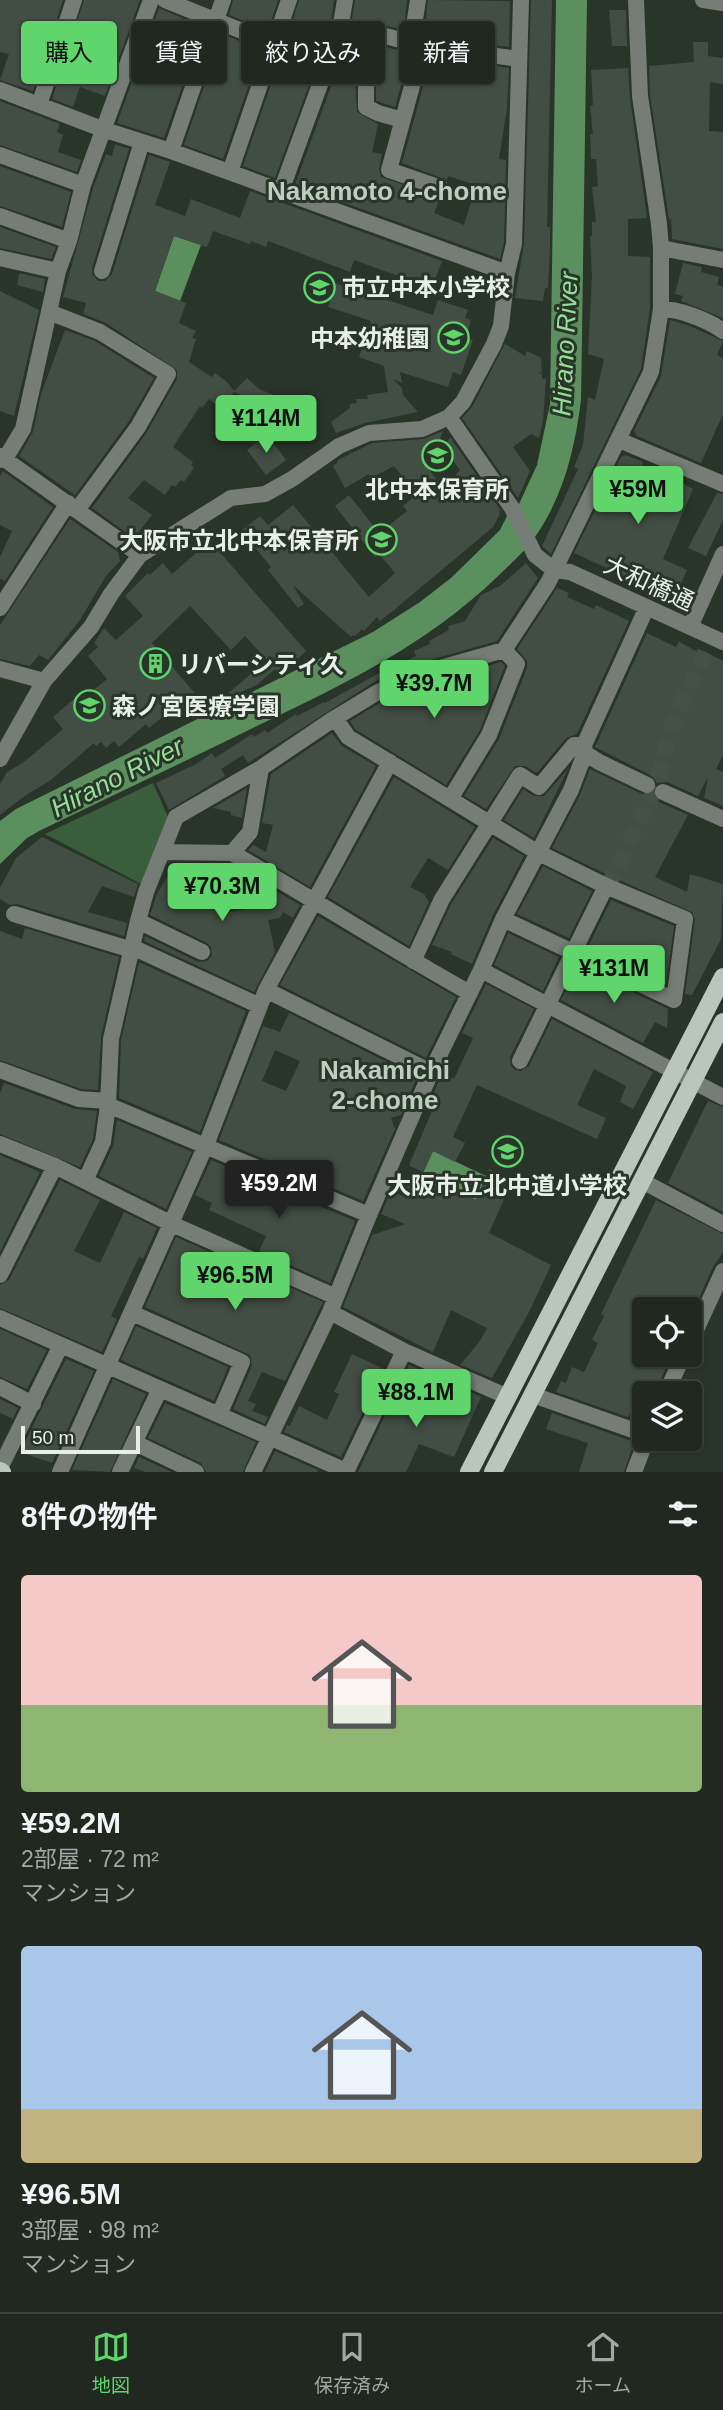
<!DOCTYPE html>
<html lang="ja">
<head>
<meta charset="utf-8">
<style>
	:root { --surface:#202820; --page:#283029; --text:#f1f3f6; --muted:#a2a6a5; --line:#3d443e; --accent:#5fd56b }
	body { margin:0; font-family:Arial,"Noto Sans JP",sans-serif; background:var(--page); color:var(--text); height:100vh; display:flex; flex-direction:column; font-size:26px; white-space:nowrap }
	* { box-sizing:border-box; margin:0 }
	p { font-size:23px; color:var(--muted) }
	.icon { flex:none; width:38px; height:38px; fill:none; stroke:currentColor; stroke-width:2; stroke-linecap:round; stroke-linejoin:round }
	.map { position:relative; height:1472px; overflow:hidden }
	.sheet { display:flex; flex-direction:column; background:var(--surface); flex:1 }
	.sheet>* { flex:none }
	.guide { position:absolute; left:21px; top:21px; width:682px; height:63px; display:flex; gap:14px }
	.tools { position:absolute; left:632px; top:1297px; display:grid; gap:14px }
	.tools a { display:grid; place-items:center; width:70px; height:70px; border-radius:7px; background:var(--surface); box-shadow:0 2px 5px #0004,0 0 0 2px var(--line); font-size:35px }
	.scale { position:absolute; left:21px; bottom:18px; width:119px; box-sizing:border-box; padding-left:7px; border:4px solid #e7efe7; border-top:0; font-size:19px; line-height:24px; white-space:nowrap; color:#e7efe7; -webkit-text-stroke:5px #2a352a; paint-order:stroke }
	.price { position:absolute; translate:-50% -60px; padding:0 16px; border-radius:7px; background:var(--accent); color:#111; font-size:23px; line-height:46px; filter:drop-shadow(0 2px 4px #0008) }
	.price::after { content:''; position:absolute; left:50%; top:42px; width:21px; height:16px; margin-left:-10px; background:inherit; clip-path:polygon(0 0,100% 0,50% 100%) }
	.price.selected { background:#222; color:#fff }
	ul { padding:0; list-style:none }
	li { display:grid; align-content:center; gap:14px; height:371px; padding:0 21px }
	li span { display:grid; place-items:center; height:217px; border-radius:7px; color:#555 }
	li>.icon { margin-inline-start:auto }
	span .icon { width:126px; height:126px; fill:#fffc; stroke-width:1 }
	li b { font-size:30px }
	h2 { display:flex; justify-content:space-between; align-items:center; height:84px; padding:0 21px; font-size:30px }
	.tag { padding:0 24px; border-radius:7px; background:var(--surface); box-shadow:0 2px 5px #0004,0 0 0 2px var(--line); font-size:24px; line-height:63px }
	.tag.selected { background:var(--accent); color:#111 }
	.dock { display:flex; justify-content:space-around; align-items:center; height:98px; border-top:2px solid var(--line); background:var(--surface); font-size:19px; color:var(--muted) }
	.dock a { display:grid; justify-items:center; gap:4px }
	.dock .selected { color:var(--accent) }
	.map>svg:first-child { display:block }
	.green { fill:#3a5d3b }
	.water { fill:#5b905e }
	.building { fill:#424e43; fill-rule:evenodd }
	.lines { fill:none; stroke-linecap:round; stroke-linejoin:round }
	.minor-tunnel { stroke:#465146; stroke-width:16; stroke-dasharray:16 8; stroke-linecap:butt }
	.minor { stroke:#767c76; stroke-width:16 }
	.major { stroke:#bbc6bb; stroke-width:18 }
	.labels { text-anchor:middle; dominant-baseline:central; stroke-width:6; stroke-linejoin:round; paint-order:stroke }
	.poi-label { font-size:24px; font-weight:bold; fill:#e7efe7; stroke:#2a352a; text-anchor:start }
	.street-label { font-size:24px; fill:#e7efe7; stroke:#2a352a }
	.neighbourhood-label { font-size:26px; font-weight:bold; fill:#bfcdbf; stroke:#2a352a }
	.water-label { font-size:26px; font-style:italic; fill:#95e098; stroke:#2a352a }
</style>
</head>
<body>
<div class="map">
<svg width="723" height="1472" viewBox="0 0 723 1472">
	<rect width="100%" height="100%" fill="#2a352a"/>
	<path class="green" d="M153 783 168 817 143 885 45 834Z"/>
	<path class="water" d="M556 0H587L581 400C575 448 564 494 537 534 526 551 511 563 497 577 426 645 348 682 261 724 188 760 114 795 41 830L27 838 0 864V821L16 809 373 632 420 602 451 578 500 530 507 516 519 504 537 465 550 404Z
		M174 236 201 245 180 301 155 291Z
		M433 1151 486 1176 476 1200 422 1175Z"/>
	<path class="building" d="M0 0H63L33 91 0 80 9 54 0 52Z
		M84 0H140L105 96 80 87 73 107 52 99Z
		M233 0H278L268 30 229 15Z
		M299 0H334L330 27 321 52 287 38Z
		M355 0H407L404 30 380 24 371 26 359 62 341 58 350 32Z
		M428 0 510 1 509 47 433 37V24L426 18Z
		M531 0H552L547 227H550V250L548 288H545L543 301 515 298 524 244Z
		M159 8 203 27 164 138 117 123Z
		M609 10H626L627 46H612Z
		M222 34 261 50 223 159 184 145Z
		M693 42H708V56L723 58V84L710 82 709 131 723 132V249L672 239 671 219H669L650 95 649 66 694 62Z
		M385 47 410 53 395 107 376 101V76Z
		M280 58 314 71 275 178 243 166Z
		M431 58 509 68 507 108 499 159 506 160 504 243 500 259 295 185 334 78 355 82 357 112 378 124 372 152 382 154 379 168 381 177 440 198 434 213 464 225 476 185 448 176 447 180 402 163Z
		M628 68 630 98 647 218 628 219V256L650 257V308L641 369 551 554 542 546 578 469 574 467 583 445 588 397 595 400 604 359 588 354 592 276 590 237 592 236V222H596L592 187 598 186 596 159H591L590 134H593L590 106 593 105 591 70Z
		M0 101 60 124 57 132 63 135 58 152 81 160 77 172 0 145Z
		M115 144 129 149 92 268V274L98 281H105L112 274 149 155 170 162 155 205 185 216 191 199 240 218 250 191 442 261 432 288 354 260 350 272 268 241 266 247 251 241 250 244 213 231 207 247 174 236 155 291 186 303 179 323 196 331 192 338 196 339 189 362 212 377 215 373 227 382 234 391 247 378 259 389 276 396 271 408 234 392 222 408 209 399 202 408 200 406 173 447 193 462 191 465 194 468 184 482 181 480 175 487 172 485 165 495 144 480 128 498 152 515 134 538 92 508 147 432 177 379V370L106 323 83 314 86 303 63 297 93 188 106 154 112 156Z
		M0 166 71 192 62 227 0 206Z
		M0 227 56 247 51 259 0 248Z
		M683 263 702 267 701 272 719 277 717 285 723 286V318L681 301 683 296 675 294Z
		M19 273 45 279 43 292 17 285Z
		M335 283 433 315 438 300 468 310 465 318 471 320 465 338 473 340 461 375 453 372 448 387 400 372 402 383 393 379 402 388 403 395 418 412 365 423 336 433 331 422 350 408V404L357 403 356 399H368L367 395 388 392 384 366 359 357 371 321 328 307Z
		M0 291 39 310 14 416 0 411Z
		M670 320 690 326 723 341 717 355 723 358V414L701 463 637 436 634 431 661 376Z
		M65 330 95 341 154 378 129 421 75 495 19 456 33 432 41 394Z
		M505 344 525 356 527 351 541 358 542 372 539 373 542 374V379L546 378 543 422 539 438 531 434 513 447 530 471 518 498 462 418 472 407Z
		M443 431 440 439 447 442 450 437 502 512 498 509 500 514 493 527 394 610 380 621 377 617 364 631 362 629 355 636 353 635 351 637 293 585 304 604 298 608 268 570 271 567 241 531 260 516 268 525 293 505 369 597 395 573 379 554 375 557 335 506 349 495 379 533 407 511 403 506 417 494 394 466 371 478 369 474 345 488 333 466 337 463 338 460 372 443 423 439ZM446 451 460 470 443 488 424 463Z
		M267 435 286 460 266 475 247 450Z
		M626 455 643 462 642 465 665 476 666 474 693 489 663 559 687 570 674 599 574 553 621 457Z
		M3 471 53 507 5 581 0 579V557L12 531 0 525V476Z
		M717 493 723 494V520L706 556 688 548Z
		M70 519 118 552 120 561 106 576 80 620 48 660 39 655 30 666 0 659V625Z
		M210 541 306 651 280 675 275 669 257 685 227 698 225 696 267 660 245 636 231 650 190 606 152 643 199 698 183 713 177 705 149 728 146 724 119 747 114 741 106 748 101 742 96 746 94 743 51 780 26 795 0 815V784L7 772 24 762 63 729 53 717 75 698 79 702 107 679 88 656 98 647 94 643 104 628 116 640 143 616 125 596 148 573 150 575 163 563 172 574Z
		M526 563 538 578 497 641 416 664 374 682 248 763 243 755 221 769 225 776 169 810 156 783 196 764 212 753 215 758 252 734 254 737 265 730 267 733 296 714 297 716 324 702 325 703 381 672 416 656 414 651 430 644 429 641 449 630 448 626 465 621 481 595 500 586Z
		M557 588 569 593 567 597 594 609 596 605 629 621 577 734 566 738 537 773 525 766H515L486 809 464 796 499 739 527 668V661L517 649Z
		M647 633 676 647 679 642 700 653 701 650 723 661V755L716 769 723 772V806L704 798 708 777 698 796 667 782 657 783 652 776 595 747Z
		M501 662 505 666 480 730 446 785 355 729 350 721 383 701 423 684Z
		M332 733 342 746 376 766 310 887 248 850 253 845 266 852 273 825 262 823 271 774Z
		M568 769 534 838 504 820 523 789 534 796H544Z
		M590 769 642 794H653L659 802 688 815 655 877 687 892 690 874 723 884 721 939 692 995 685 994 695 920 692 912 610 876 552 848 580 795Z
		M394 777 475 827 448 870 428 858 410 887 424 894 429 902 409 946 328 897Z
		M247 788 242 818 231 815V812L213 808Z
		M42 837 138 884 134 897 102 886 88 912 127 923 124 936 17 904 10 905 0 899V888L16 858Z
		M493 838 524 856 493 915 472 964 451 954 452 952 432 945 451 904Z
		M175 863H197L189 877 211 889 225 863 244 872 221 914 255 907 266 885 300 905 293 918 283 912 280 918 268 920 275 952 254 992 144 941 145 936 198 962 207 961 212 956 211 947 207 943 150 915 157 894Z
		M543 866 592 891 569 938 517 914Z
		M611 900 674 926 666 984 588 947Z
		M318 916 456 997 426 1058 280 985Z
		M25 928 119 957 101 1037 98 1090 81 1089 0 1060V931L22 939Z
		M508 933 559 957 543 991 494 965Z
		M139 962 246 1011 200 1132 119 1098 121 1040Z
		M578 966 668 1009 667 1028 655 1022 643 1043 561 1000Z
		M486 984 534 1009 510 1057 511 1066 515 1070 521 1071 529 1066 552 1019 653 1072 633 1109 620 1102 626 1086 594 1069 577 1105 606 1118 597 1139 477 1085 453 1137 465 1143 455 1162 433 1151 423 1172 410 1166V1163L434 1106 427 1108 442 1074 454 1079 473 1038 462 1033Z
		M289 1013 417 1077 401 1115 391 1118 395 1129 363 1201 219 1140 263 1026 280 1032ZM275 1050 300 1061 286 1091 262 1081Z
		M4 1083 75 1109 97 1111 93 1139 80 1167 0 1134V1093Z
		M708 1101 723 1107V1212L668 1183Z
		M117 1120 192 1152 166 1209 99 1176 113 1146Z
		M0 1155 40 1172 0 1252Z
		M211 1160 355 1221 330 1283 259 1251 266 1236 209 1210 212 1203 195 1195Z
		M489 1169 508 1178 501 1195 505 1197 489 1233 551 1265 529 1312 492 1378 460 1365 480 1341 487 1328 451 1310 433 1352 343 1307 372 1235 405 1224 381 1214 391 1191 403 1196 414 1171 476 1200Z
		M60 1180 100 1200 74 1251 100 1263 124 1212 157 1228 143 1259 139 1257 111 1316 117 1319 102 1352 0 1308V1285L9 1280Z
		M656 1200 723 1234V1252L713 1267 694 1309H644V1354H672L656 1390 644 1384 628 1417 556 1392 561 1381 566 1383 572 1367 584 1372 598 1343 592 1340 604 1316 601 1314Z
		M176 1237 323 1302 285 1381 262 1372 248 1401 256 1404 252 1411 268 1417 265 1424 233 1409 252 1366 250 1355 145 1307Z
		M136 1326 228 1367 214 1401 121 1360Z
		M0 1329 47 1350 27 1389 0 1377Z
		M352 1354 384 1369 341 1457 284 1432 287 1425 290 1426 299 1406 327 1420 339 1394 334 1392Z
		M66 1359 94 1371 52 1463 20 1452Z
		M409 1365 417 1368 408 1388 431 1399 429 1403 456 1415 467 1390 481 1397 454 1457 419 1444 406 1472H358Z
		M113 1379 146 1394 110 1472 72 1470Z
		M0 1399 18 1408 13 1419 0 1413Z
		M165 1403 256 1442 243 1472H206L201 1463 148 1438Z
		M552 1413 634 1442 624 1472H579L588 1443 546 1429Z
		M275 1451 318 1470 317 1472H265Z
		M139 1457 172 1472H146L134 1468Z"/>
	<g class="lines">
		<path class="minor-tunnel" d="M606 886 610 882 655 789 673 723 705 652"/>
		<path class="minor" d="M165 0 326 65 366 74 378 34 423 46 519 59
			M418 0 414 26 423 28V46L389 170 441 188
			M703 0 723 3
			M366 74V107L378 113 402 120
			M0 90 102 129 171 151 507 273
			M39 105 74 0
			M171 151 223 0
			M0 155 83 185
			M230 172 289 0
			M281 191 340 30 345 0
			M0 216 69 241
			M661 248 723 260
			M0 258 58 271
			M102 271 142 142
			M661 309C679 309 708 320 723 331
			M49 312 100 332 168 374 138 427 77 510
			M449 417 512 508 535 555 554 570 570 572 723 642
			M619 440 723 484
			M0 456 140 555 231 498 265 494 292 479 339 446 369 433 422 429 449 417 463 402 494 344 501 326 507 273 514 244 521 0
			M0 460 5 459 23 429 58 271 69 241 83 185 151 0
			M0 608 68 503
			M690 627 723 554
			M0 669 44 681
			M335 718 348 737 537 852 606 886 685 919 674 1000 503 919
			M585 753 599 762 647 785
			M0 759 44 681 91 627 111 594 140 555
			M663 792 723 819
			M450 799 489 735 517 664 504 650
			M162 852 232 853 250 832 261 768
			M232 853C312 898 389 948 470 993
			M14 914 132 950
			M138 921 202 952
			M132 947 260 1006
			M413 961 442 899 520 775 539 787 574 745H584
			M481 970 723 1097
			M266 990 431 1072
			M520 1061 606 886
			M0 1070 79 1099 108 1101
			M108 1105 369 1215
			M0 1144 55 1166 172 1224 336 1297
			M85 1181 103 1142 108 1105 111 1039 138 921 146 892 176 817 261 768 335 718 378 692 419 674 504 650 548 583 651 372 661 309V248L659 224 640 96 636 0
			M642 1181 723 1224
			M0 1275 55 1166
			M330 1312 404 1351 508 1397
			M132 1313 242 1362 219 1415
			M0 1318 346 1471
			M690 1343 723 1271
			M0 1387 33 1404
			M666 1393 684 1354
			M533 1395 644 1434
			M135 1443 196 1472
			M0 1468 61 1345
			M60 1472 206 1145 266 990 390 762
			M120 1472 160 1389
			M253 1472 330 1312 369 1215 431 1072 481 970 503 919 571 790 585 753 584 745 647 607
			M346 1472 404 1351
			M634 1472 647 1438"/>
		<path class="major" d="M0 1471 2 1472
			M469 1472 723 977
			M493 1472 723 1022"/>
	</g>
	<defs>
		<symbol id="school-ring" viewBox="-11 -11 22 22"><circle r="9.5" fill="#2a352a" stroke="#5fd56b" stroke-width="1.5"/><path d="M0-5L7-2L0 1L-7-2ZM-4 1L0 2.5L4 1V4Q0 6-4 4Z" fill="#5fd56b"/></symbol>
		<symbol id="building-ring" viewBox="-11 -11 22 22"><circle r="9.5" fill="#2a352a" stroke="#5fd56b" stroke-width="1.5"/><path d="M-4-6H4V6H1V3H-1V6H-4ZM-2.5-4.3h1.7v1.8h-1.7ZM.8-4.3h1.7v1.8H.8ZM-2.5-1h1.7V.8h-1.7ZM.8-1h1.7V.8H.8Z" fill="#5fd56b"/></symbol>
	</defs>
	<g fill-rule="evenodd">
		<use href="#school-ring" x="302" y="270" width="35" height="35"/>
		<use href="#school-ring" x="436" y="320" width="35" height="35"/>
		<use href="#school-ring" x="420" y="438" width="35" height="35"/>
		<use href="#school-ring" x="364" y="522" width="35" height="35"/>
		<use href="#building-ring" x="138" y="646" width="35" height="35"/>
		<use href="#school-ring" x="72" y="688" width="35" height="35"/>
		<use href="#school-ring" x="490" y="1134" width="35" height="35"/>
	</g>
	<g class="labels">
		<g class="poi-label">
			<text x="342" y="287">市立中本小学校</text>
			<text x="430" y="338" text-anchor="end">中本幼稚園</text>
			<text x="437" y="489" text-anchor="middle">北中本保育所</text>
			<text x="359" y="540" text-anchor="end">大阪市立北中本保育所</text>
			<text x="178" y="664">リバーシティ久</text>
			<text x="112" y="706">森ノ宮医療学園</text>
			<text x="507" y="1185" text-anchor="middle">大阪市立北中道小学校</text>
		</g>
		<g class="street-label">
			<text transform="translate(649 583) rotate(25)">大和橋通</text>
		</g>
		<g class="neighbourhood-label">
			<text x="387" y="191">Nakamoto 4-chome</text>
			<text x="385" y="1070">Nakamichi<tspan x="385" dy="30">2-chome</tspan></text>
		</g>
		<g class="water-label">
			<text transform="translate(565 344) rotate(-87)">Hirano River</text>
			<text transform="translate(117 777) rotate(-27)">Hirano River</text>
		</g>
	</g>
</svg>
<div class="tools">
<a><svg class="icon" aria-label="locate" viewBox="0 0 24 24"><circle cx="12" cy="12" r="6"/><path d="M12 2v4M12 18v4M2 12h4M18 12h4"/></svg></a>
<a><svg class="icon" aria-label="layers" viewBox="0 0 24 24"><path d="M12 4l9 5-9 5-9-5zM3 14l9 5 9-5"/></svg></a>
</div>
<div class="scale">50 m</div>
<b class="price" style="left:266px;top:455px">¥114M</b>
<b class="price" style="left:638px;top:526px">¥59M</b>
<b class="price" style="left:434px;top:720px">¥39.7M</b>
<b class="price" style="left:222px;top:923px">¥70.3M</b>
<b class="price" style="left:614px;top:1005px">¥131M</b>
<b class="price selected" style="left:279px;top:1220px">¥59.2M</b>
<b class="price" style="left:235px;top:1312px">¥96.5M</b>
<b class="price" style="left:416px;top:1429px">¥88.1M</b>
<div class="guide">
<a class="tag selected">購入</a>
<a class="tag">賃貸</a>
<a class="tag">絞り込み</a>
<a class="tag">新着</a>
</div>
</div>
<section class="sheet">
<h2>8件の物件<svg class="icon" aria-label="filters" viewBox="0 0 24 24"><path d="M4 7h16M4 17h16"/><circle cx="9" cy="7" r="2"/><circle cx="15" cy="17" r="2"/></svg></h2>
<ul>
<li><span style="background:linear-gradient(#f6c9c9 60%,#8fb573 0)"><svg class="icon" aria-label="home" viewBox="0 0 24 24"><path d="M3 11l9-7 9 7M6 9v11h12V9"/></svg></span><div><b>¥59.2M</b><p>2部屋 · 72 m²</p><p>マンション</p></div></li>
<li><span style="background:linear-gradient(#a9c7e8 75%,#c2b280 0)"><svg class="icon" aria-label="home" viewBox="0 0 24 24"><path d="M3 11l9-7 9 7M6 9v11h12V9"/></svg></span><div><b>¥96.5M</b><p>3部屋 · 98 m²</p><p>マンション</p></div></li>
</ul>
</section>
<nav class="dock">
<a class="selected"><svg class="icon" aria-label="map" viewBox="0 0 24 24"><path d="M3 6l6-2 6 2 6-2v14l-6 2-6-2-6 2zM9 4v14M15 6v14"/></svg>地図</a>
<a><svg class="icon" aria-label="saved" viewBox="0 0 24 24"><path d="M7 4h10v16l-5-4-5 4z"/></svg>保存済み</a>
<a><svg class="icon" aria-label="home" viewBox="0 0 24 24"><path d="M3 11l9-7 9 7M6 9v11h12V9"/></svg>ホーム</a>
</nav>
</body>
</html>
